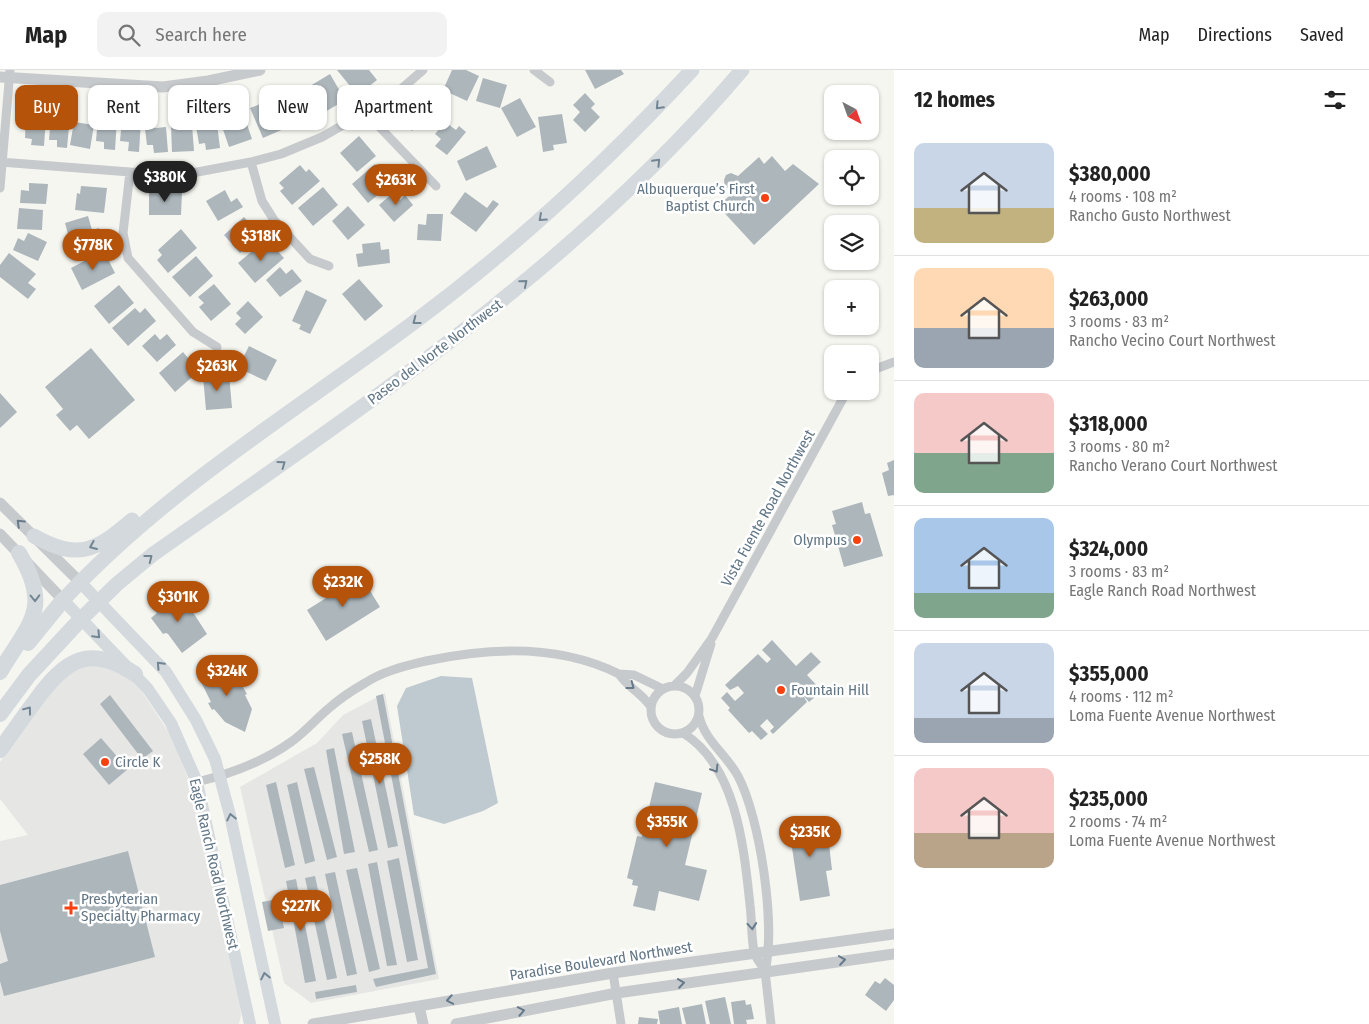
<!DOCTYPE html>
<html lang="en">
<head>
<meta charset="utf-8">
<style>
	:root { --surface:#fff; --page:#f2f2f2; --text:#222; --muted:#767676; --line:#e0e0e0; --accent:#b45309 }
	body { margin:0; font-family:"Fira Sans Condensed",sans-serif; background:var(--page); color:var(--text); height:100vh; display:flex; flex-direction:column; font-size:19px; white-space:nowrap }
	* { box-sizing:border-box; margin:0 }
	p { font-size:16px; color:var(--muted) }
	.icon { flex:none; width:28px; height:28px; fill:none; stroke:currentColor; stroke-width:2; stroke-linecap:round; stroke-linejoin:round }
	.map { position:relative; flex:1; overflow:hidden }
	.details { display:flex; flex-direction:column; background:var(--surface); width:475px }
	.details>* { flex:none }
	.guide { position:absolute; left:15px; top:15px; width:475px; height:45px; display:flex; gap:10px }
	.needle { width:32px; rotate:139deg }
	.buttons { position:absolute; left:824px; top:15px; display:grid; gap:10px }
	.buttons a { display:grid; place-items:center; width:55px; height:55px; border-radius:10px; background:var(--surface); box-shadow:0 1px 4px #0004; font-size:25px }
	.price { position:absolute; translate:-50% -42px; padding:0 11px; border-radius:18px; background:var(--accent); color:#fff; font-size:16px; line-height:32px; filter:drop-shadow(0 1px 2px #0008) }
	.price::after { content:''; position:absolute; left:50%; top:30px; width:15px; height:11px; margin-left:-8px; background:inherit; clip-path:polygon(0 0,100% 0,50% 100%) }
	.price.active { background:#222; color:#fff }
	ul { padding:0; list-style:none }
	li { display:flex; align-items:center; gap:15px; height:125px; padding:0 20px }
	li+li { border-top:1px solid var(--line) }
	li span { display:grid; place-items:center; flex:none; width:140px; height:100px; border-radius:10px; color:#555 }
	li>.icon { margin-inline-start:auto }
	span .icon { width:60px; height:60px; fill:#fffc; stroke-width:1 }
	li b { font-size:21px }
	h2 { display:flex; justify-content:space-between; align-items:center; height:60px; padding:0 20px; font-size:21px }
	.tag { padding:0 18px; border-radius:10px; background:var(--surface); box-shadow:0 1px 4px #0004; font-size:18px; line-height:45px }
	.tag.active { background:var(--accent); color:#fff }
	header { display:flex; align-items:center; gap:30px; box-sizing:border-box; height:70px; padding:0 25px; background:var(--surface); border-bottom:1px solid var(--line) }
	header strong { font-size:24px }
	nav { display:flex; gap:28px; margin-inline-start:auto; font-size:18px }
	.search { width:350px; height:45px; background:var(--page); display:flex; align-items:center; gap:12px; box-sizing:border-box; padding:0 18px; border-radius:10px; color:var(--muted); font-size:19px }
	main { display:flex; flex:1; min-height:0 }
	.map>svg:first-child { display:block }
	.built { fill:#e6e7e5 }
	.water { fill:#becacf }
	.building { fill:#acb6bb }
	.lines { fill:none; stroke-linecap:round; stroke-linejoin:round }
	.minor { stroke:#c7cacd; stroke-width:9 }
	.tertiary { stroke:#c7cacd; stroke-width:11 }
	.secondary { stroke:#d3d9dd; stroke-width:12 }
	.primary { stroke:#d3d9dd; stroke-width:15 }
	.motorway { stroke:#d3d9dd; stroke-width:16 }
	.oneway { stroke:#728593 }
	.oneway2 { stroke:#667a8a }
	.poi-dot { fill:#f64111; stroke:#fff; stroke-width:2 }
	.labels { text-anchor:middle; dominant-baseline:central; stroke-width:5; stroke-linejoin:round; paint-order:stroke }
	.poi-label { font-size:15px; fill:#617686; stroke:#fff; text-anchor:start }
	.street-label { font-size:15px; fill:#617686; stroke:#fff }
</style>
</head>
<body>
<header>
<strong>Map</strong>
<div class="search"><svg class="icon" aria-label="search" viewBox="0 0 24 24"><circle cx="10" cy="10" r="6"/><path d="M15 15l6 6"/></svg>Search here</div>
<nav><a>Map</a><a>Directions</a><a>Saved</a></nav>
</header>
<main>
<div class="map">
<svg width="894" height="954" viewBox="0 0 894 954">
	<rect width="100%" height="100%" fill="#f6f6f1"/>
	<path class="built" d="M94 591 128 606 143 623 173 669 196 729 239 924 241 945 239 954H0V771L28 765 0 729V692L21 659 69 600Z
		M385 623 439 909 311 933 284 913 240 717 317 673 343 645Z"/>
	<path class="water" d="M441 606 472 608 498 733 483 741 444 754 414 745 397 636 406 618Z"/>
	<path class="building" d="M337 0H369L377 10 363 21 359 16 354 21Z
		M452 0H466L479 6 467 31 443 20Z
		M585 0H621L624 4 595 19Z
		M330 4 345 30 325 42 310 16Z
		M483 8 507 15 500 38 476 31Z
		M296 21 298 25 305 22 317 44 294 57 279 29Z
		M422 23 437 40 412 61 398 44Z
		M585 23 595 34 591 38 600 47 585 62 573 50 580 42 573 35Z
		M520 28 536 57 517 67 501 38Z
		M273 29 286 58 263 68 250 38Z
		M240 34 252 69 229 77 217 42Z
		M562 44 567 73 553 75 554 80 543 82 538 47Z
		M51 45 70 46 67 78 57 77V70H49Z
		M26 46 46 48 44 76 31 75 32 69 25 68Z
		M98 48 117 49 115 80 104 79V72L96 71Z
		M203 49 204 56 217 54 220 78 206 80 205 73 199 74 195 50Z
		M122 50 141 51 139 82 128 81 129 72 120 71Z
		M74 52 94 55 90 79 70 75Z
		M445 52 456 60 459 56 466 62 447 85 435 76 441 69 435 64Z
		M192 55 194 81 172 82 171 57Z
		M166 57 168 82 154 83 153 75H147L145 59Z
		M359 66 376 86 357 102 340 83Z
		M487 76 497 97 466 111 457 91Z
		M772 86 785 101 793 94 819 114 754 175 718 136 737 119 725 118 724 110 726 105 731 103 738 106 759 87 764 94Z
		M375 94 380 100 385 96 396 110 368 133 352 114Z
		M300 95 306 102 309 99 320 111 292 135 280 121 284 118 279 113Z
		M29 113 48 114 46 134 20 133 21 120 29 121Z
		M81 116 107 118 104 143 75 140 77 123 80 124Z
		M323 117 338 135 313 156 298 138Z
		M225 120 231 132 237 128 243 137 218 151 206 131Z
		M149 121 182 122 181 145H149Z
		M394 122 400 130 405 125 413 135 394 152 379 135Z
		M465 122 487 138 493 130 499 134 476 162 450 143Z
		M348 136 365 155 348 170 332 151Z
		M19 138 43 140 42 160 17 159Z
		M427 144H443L441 171 417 170 418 154 426 155Z
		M88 146 92 160 99 158 104 174 73 183 65 153Z
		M244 147 260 165 240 183 224 165Z
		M181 159 197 178 168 203 157 190 162 185 158 180Z
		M28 163 47 172 38 191 13 180 18 168 24 171Z
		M380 172 381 180 389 179 390 193 358 197 356 184 363 183 362 174Z
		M262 173 267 178 271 174 284 188 255 213 238 193Z
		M9 183 36 204 28 213 36 219 28 229 0 207V195Z
		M100 183 103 190 107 187 115 203 82 220 71 198Z
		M196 186 213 206 190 227 172 207Z
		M280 197 286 204 292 199 302 211 280 227 266 210Z
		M359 209 383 236 365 251 342 224Z
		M214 214 231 234 211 251 199 237 204 233 198 227Z
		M119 215 134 233 109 254 94 236Z
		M306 220 327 230 310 264 299 259 301 255 292 251Z
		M248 231 263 247 245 264 235 254 241 248 236 243Z
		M135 238 140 243 145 238 156 251 128 276 112 258Z
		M155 264 160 270 167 264 176 275 157 292 142 276Z
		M249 276 277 290 266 311 238 298Z
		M91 278 135 330 89 369 77 355 70 361 56 345 63 339 45 317Z
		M183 282 199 301 175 322 159 303Z
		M229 304 232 338 206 340 203 306Z
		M0 323 17 342 0 358Z
		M894 390V425L888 426 882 403 889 400 887 393Z
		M862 432 865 444 870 443 883 486 844 497 832 455 836 454 832 441Z
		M361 506 380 537 326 571 307 540Z
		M171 523 180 534 185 530 207 564 182 583 168 564 166 563 163 564 151 548 157 543 153 539 165 526 166 527Z
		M772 570 796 596 811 582 821 592 807 605 822 621 809 632 802 624 807 632 773 664 770 661 774 657 767 649 760 656 768 664 761 670 752 661 749 663 728 640 730 638 721 628 727 622 735 631 744 623 738 616 730 620 725 615 758 584 767 593 771 589 762 580Z
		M218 595 224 607 234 602 247 624 245 625 252 639 245 662 225 652 214 639 212 640 208 633 211 632 198 606Z
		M383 624 436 904 376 917 373 909 428 898 376 626Z
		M110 625 153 681 142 689 100 634Z
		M371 649 398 776 388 778 362 651Z
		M352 662 378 780 369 782 342 664Z
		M101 668 128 699 109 715 83 684Z
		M334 678 355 782 344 784 326 680Z
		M314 697 337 787 327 790 304 699Z
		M276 712 295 795 285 798 266 715Z
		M297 712 315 791 305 794 287 715Z
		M655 712 702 723 685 795 707 800 699 831 659 821 655 841 633 836 638 816 632 815 633 810 627 808 637 766 642 767Z
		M820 746 824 775 829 774 832 800 826 801 830 826 800 831 788 751Z
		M128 781 155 887 4 926 0 911V894L8 891 0 861V815Z
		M399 788 418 890 407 892 387 791Z
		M377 792 397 895 387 896 368 794Z
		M357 798 380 899 369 902 346 800Z
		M335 802 357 904 347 906 325 804Z
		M315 806 337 908 327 910 305 808Z
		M296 809 316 911 305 913 286 811Z
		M278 829 284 858 268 861 262 832Z
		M885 908 894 915V930L886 941 865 925 875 911 880 914Z
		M356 915 357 922 316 929 315 922Z
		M725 927 731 954H710L705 931Z
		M745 930 746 935 751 934 754 949 746 950 747 954H734L731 932Z
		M702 934 706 954H686L682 938Z
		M679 937 682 954H660L658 941Z
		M639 947 658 949 657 954H638Z"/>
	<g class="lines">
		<path class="minor" d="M534 0 550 12
			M366 43 436 116
			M0 92 130 102 192 103 251 92 281 84 322 67 392 27 423 0
			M251 92 262 131 274 150 310 189 329 196
			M130 102 123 163 128 188 193 262 217 277
			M0 118 10 0
			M870 301 894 292
			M651 640a24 24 0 1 1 48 0a24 24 0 1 1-48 0Z
			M674 616 687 603 712 568 847 321
			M695 626 711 574
			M651 637C642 623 627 617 619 604L634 605 663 619
			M683 663C737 696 744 779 750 835 752 850 751 866 754 881 755 888 762 895 765 901 776 855 760 748 738 706 726 684 705 671 699 646
			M197 712C230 704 263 692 291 672 305 662 315 650 328 639 339 629 353 620 365 613 383 601 405 596 426 591 490 577 559 574 619 604
			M765 901 771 954
			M613 903 621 954"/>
		<path class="tertiary" d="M0 7 163 17 208 11 260 0
			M0 433 80 512
			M0 464 63 530
			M419 936 423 954
			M313 954 613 903 894 864
			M456 954 617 923 894 884"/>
		<path class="secondary" d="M80 512 166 602 196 650 215 689 230 745 275 954
			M63 530 148 619 171 653 197 712 250 954"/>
		<path class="primary" d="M34 466C78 491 96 481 132 450
			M63 530C165 420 294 342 413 253 514 178 607 92 692 0
			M81 549 117 514 152 485C361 338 576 196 742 0"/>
		<path class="motorway" d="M28 573 63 530
			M0 602C28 554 53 540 19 483
			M0 644 29 605 81 549
			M0 680C12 663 24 646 36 630 66 589 89 574 135 604"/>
	</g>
	<defs><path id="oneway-chevron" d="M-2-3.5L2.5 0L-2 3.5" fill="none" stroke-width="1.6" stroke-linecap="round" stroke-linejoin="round" transform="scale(1.25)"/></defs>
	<g class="oneway">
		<use href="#oneway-chevron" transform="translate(659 36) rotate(134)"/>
		<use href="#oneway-chevron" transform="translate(657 92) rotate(-46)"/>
		<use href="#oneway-chevron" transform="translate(542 148) rotate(138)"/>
		<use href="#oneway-chevron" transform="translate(524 213) rotate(-40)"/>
		<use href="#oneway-chevron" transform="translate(416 251) rotate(143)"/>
		<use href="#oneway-chevron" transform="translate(282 394) rotate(-36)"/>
		<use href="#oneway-chevron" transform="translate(93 476) rotate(157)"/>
		<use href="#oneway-chevron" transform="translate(149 488) rotate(-38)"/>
		<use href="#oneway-chevron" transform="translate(35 528) rotate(89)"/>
		<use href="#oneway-chevron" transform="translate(97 565) rotate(46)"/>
		<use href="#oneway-chevron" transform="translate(160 595) rotate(-133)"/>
		<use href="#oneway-chevron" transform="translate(28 640) rotate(-53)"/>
		<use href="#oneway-chevron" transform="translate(231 747) rotate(-102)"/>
		<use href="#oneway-chevron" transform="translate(265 906) rotate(-102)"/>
	</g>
	<g class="oneway2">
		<use href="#oneway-chevron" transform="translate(20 453) rotate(-136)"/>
		<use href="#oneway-chevron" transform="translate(631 616) rotate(37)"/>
		<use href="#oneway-chevron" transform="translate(715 699) rotate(58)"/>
		<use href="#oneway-chevron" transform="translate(752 856) rotate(85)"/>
		<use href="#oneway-chevron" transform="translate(842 890) rotate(-8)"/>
		<use href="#oneway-chevron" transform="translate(681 913) rotate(-8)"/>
		<use href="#oneway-chevron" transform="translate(450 930) rotate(170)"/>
		<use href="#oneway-chevron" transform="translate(521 941) rotate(-11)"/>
	</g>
	<g class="poi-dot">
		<circle cx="765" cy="128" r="5"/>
		<circle cx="857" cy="470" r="5"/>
		<circle cx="781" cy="620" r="5"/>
		<circle cx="105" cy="692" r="5"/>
		<path d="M68.5 830.5h5v5h5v5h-5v5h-5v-5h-5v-5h5z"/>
	</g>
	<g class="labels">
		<g class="poi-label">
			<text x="755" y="119" text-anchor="end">Albuquerque’s First<tspan x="755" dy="17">Baptist Church</tspan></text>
			<text x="847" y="470" text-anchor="end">Olympus</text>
			<text x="791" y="620">Fountain Hill</text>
			<text x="115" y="692">Circle K</text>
			<text x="81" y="829">Presbyterian<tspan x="81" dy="17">Specialty Pharmacy</tspan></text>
		</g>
		<g class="street-label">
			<text transform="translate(435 282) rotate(-37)">Paseo del Norte Northwest</text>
			<text transform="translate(768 438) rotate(-61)">Vista Fuente Road Northwest</text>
			<text transform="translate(214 794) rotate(77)">Eagle Ranch Road Northwest</text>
			<text transform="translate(601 891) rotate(-9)">Paradise Boulevard Northwest</text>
		</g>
	</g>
</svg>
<div class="buttons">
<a><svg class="needle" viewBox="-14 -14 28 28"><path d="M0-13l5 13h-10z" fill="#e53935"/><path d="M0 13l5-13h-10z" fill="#767676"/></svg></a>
<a><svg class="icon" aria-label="locate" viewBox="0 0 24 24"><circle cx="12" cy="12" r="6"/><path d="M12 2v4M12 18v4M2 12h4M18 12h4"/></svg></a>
<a><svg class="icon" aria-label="layers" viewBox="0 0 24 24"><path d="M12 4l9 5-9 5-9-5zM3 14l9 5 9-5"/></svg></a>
<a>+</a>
<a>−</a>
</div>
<b class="price active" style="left:165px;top:133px">$380K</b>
<b class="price" style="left:396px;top:136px">$263K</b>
<b class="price" style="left:261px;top:192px">$318K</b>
<b class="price" style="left:93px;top:201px">$778K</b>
<b class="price" style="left:217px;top:322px">$263K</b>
<b class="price" style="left:343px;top:538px">$232K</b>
<b class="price" style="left:178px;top:553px">$301K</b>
<b class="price" style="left:227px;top:627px">$324K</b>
<b class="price" style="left:380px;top:715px">$258K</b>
<b class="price" style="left:667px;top:778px">$355K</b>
<b class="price" style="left:810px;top:788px">$235K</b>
<b class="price" style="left:301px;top:862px">$227K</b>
<div class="guide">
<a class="tag active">Buy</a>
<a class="tag">Rent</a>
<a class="tag">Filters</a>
<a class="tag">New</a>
<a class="tag">Apartment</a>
</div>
</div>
<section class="details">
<h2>12 homes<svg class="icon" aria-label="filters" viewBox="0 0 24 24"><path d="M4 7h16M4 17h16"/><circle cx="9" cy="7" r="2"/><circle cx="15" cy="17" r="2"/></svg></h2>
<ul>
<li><span style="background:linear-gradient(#c9d6e8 65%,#c2b280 0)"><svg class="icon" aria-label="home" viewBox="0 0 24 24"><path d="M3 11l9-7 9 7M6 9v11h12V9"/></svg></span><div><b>$380,000</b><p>4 rooms · 108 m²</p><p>Rancho Gusto Northwest</p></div></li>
<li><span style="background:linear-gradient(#ffd9b3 60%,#9aa5b1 0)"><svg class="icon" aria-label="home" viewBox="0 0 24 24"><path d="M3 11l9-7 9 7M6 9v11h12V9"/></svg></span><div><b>$263,000</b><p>3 rooms · 83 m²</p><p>Rancho Vecino Court Northwest</p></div></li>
<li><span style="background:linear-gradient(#f6c9c9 60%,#7fa58c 0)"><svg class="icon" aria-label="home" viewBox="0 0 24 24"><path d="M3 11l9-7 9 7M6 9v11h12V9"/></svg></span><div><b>$318,000</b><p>3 rooms · 80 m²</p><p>Rancho Verano Court Northwest</p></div></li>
<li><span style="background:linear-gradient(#a9c7e8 75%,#7fa58c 0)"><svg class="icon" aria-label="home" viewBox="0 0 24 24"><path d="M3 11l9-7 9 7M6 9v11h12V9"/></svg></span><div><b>$324,000</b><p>3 rooms · 83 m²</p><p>Eagle Ranch Road Northwest</p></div></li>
<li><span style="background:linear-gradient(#c9d6e8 75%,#9aa5b1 0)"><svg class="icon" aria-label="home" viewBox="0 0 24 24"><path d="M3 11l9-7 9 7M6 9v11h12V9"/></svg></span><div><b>$355,000</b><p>4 rooms · 112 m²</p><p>Loma Fuente Avenue Northwest</p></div></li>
<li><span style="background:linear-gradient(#f6c9c9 65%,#b9a48a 0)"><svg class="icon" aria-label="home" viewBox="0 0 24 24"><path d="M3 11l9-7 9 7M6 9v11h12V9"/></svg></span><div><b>$235,000</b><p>2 rooms · 74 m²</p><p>Loma Fuente Avenue Northwest</p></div></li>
</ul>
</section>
</main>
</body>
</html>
